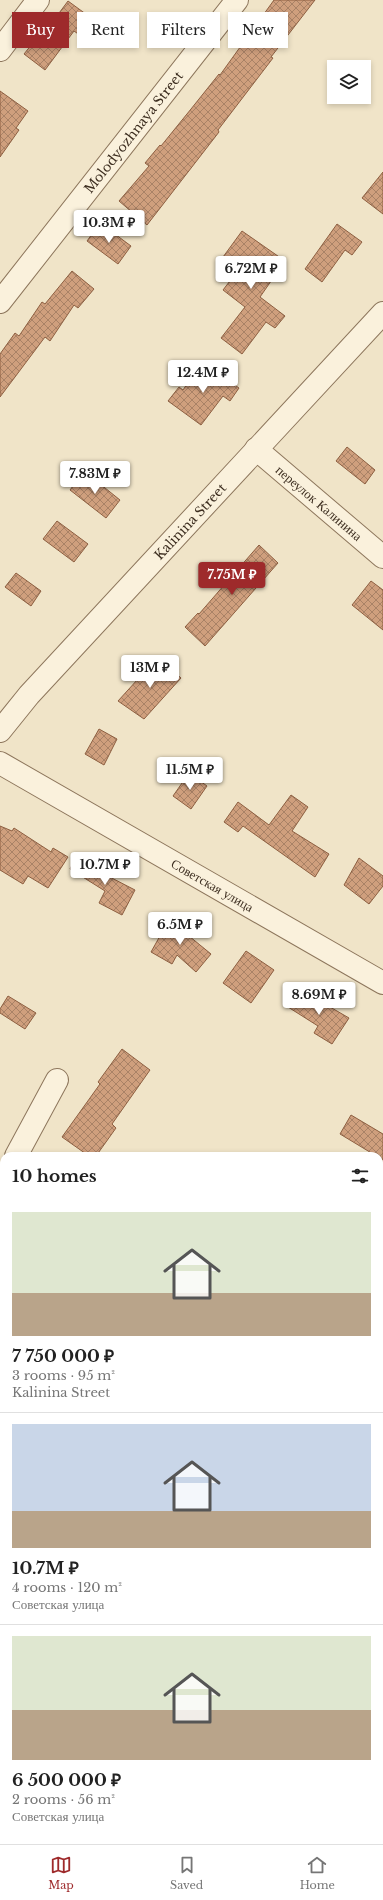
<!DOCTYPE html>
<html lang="en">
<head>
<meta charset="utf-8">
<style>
	:root { --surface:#fff; --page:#f2f2f2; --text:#222; --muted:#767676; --line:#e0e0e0; --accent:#9e2a2b }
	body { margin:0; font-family:"Libre Baskerville",serif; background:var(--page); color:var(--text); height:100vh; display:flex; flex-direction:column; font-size:15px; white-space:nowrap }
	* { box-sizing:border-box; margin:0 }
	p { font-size:13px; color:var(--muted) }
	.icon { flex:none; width:22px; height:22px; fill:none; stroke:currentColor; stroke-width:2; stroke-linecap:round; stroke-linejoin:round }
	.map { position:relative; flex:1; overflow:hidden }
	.details { position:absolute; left:0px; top:1152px; width:383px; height:692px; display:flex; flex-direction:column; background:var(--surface); border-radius:12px 12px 0 0; box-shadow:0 2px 6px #0003 }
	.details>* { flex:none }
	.guide { position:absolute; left:12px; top:12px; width:359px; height:36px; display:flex; gap:8px }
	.controls { position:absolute; left:327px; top:60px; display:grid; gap:8px }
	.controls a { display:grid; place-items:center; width:44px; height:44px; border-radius:0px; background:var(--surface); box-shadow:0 2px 6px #0003; font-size:20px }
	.price { position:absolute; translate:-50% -34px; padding:0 9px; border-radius:4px; background:#fff; color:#222; font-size:13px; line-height:26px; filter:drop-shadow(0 1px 2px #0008) }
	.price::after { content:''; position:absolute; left:50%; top:24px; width:12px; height:9px; margin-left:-6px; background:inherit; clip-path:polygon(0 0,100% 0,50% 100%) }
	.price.selected { background:var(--accent); color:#fff }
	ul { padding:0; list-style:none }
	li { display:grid; align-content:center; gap:8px; height:212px; padding:0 12px }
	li+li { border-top:1px solid var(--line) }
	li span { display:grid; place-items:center; height:124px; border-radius:0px; color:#555 }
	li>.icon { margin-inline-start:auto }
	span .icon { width:72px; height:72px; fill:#fffc; stroke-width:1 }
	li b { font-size:17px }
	h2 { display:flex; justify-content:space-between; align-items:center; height:48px; padding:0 12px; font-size:17px }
	.chip { padding:0 14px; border-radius:0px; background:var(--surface); box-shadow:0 2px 6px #0003; font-size:14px; line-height:36px }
	.chip.selected { background:var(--accent); color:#fff }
	.tab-bar { display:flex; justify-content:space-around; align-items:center; height:56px; border-top:1px solid var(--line); background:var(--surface); font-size:11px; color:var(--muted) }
	.tab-bar a { display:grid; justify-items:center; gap:2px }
	.tab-bar .selected { color:var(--accent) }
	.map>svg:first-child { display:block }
	.building { fill:url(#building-cross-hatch); stroke:#8d5f41 }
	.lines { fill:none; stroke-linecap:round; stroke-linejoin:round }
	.minor-casing { stroke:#8d765c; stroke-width:24 }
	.minor { stroke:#faf1dc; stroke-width:22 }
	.labels { text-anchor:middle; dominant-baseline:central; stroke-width:4; stroke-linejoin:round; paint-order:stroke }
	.street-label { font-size:13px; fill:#3d2e20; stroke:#f7eed8 }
</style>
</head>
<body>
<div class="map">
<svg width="383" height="1844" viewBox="0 0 383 1844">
	<defs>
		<pattern id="building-cross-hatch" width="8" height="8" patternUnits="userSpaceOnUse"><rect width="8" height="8" fill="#cf9f7d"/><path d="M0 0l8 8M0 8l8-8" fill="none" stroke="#a98266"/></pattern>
	</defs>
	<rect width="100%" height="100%" fill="#f0e4c8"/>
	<path class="building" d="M274 0H315L271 57 273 58 218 130 219 132 147 225 119 201 149 166 145 163 160 145 161 146 191 109 219 74 220 75Z
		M68 1 94 20 81 36 74 31 45 70 24 54 40 34 42 36Z
		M0 91 28 111 16 128 19 130 0 157Z
		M383 172V214L362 198Z
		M100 223 131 246 118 264 87 241Z
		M337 224 362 242 352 255 345 250 322 282 305 269Z
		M242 231 285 261 260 297 285 316 275 328 266 322 242 354 221 338 245 307 223 290 239 269 223 257Z
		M72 271 94 289 78 308 74 305 50 341 45 337 0 397V354L15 333 19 336 42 302 45 304Z
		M202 362 239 388 230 401 223 396 201 425 168 401 179 387 183 390Z
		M347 447 375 470 365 484 336 461Z
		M84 471 120 500 106 518 70 490Z
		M57 521 88 544 74 562 43 539Z
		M259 545 278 563 205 646 185 627 198 613 199 614Z
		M16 573 41 591 31 606 5 587Z
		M371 581 383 590V630L352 605Z
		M158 657 181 678 144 719 118 701Z
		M99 729 117 739 104 765 85 754Z
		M189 773 207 786 191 809 173 796Z
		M291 795 308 807 292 831 329 854 315 877 243 826 238 832 224 822 238 802 269 825Z
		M0 826 12 831 14 828 51 852 53 848 68 857 48 888 28 876 23 884 0 870Z
		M359 858 383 876V886L369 904 344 885Z
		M75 859 88 866 93 859 106 868 102 873 135 890 122 915 99 903 105 891 70 869Z
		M170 918 192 930 189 936 211 954 196 972 177 955 172 964 151 952Z
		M246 951 274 970 251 1003 223 983Z
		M299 989 349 1018 332 1044 314 1033 318 1026 288 1007Z
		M8 996 36 1013 25 1029 0 1013V1009Z
		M122 1049 150 1070 112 1124 116 1128 96 1156H89L62 1137 100 1084 98 1082Z
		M351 1115 383 1134V1160L340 1134Z"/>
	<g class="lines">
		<defs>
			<g id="minor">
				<path d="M0 50 38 0"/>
				<path id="s1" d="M0 302 237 0"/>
				<path id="s2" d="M256 449 383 557"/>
				<path id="s3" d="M0 731 29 695 383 313"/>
				<path id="s4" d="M0 763 383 983"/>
				<path d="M16 1156 57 1080"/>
				<path d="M0 1185 4 1177"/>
				<path d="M379 1309 383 1299"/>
				<path d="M0 1401 4 1403"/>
				<path d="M175 1844 176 1840"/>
			</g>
		</defs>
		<use href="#minor" class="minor-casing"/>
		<use href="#minor" class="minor"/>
	</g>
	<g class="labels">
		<g class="street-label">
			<text stroke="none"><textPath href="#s1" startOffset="216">Molodyozhnaya Street</textPath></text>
			<text stroke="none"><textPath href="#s2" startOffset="83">переулок Калинина</textPath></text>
			<text stroke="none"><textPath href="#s3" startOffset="283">Kalinina Street</textPath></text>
			<text stroke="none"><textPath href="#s4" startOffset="245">Советская улица</textPath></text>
		</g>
	</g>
</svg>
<div class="controls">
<a><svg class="icon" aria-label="layers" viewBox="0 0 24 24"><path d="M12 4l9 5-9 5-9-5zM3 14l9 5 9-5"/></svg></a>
</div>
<b class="price" style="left:109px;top:244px">10.3M ₽</b>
<b class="price" style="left:251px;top:290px">6.72M ₽</b>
<b class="price" style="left:203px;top:394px">12.4M ₽</b>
<b class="price" style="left:95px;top:495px">7.83M ₽</b>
<b class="price selected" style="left:232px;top:596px">7.75M ₽</b>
<b class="price" style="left:150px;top:689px">13M ₽</b>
<b class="price" style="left:190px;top:791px">11.5M ₽</b>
<b class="price" style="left:105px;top:886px">10.7M ₽</b>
<b class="price" style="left:180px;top:946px">6.5M ₽</b>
<b class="price" style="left:319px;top:1016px">8.69M ₽</b>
<div class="guide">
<a class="chip selected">Buy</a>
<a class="chip">Rent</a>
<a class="chip">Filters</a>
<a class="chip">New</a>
</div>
<section class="details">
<h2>10 homes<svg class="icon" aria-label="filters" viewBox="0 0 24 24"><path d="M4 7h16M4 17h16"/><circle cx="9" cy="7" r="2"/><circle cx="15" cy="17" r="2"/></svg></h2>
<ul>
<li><span style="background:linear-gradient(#dfe7d0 65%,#b9a48a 0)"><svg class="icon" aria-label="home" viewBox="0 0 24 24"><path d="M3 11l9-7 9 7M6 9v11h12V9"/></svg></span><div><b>7 750 000 ₽</b><p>3 rooms · 95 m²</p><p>Kalinina Street</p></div></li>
<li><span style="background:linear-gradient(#c9d6e8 70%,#b9a48a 0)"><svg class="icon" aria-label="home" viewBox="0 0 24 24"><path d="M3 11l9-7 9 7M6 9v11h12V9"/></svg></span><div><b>10.7M ₽</b><p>4 rooms · 120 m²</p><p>Советская улица</p></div></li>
<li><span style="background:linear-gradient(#dfe7d0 60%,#b9a48a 0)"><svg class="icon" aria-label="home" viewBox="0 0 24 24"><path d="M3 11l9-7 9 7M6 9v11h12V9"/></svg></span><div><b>6 500 000 ₽</b><p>2 rooms · 56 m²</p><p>Советская улица</p></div></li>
</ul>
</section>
</div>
<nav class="tab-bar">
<a class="selected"><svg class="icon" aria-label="map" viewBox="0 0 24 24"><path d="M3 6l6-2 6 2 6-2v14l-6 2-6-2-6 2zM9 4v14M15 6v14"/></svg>Map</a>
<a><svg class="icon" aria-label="saved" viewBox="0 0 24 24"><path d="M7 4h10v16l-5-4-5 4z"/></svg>Saved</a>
<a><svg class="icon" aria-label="home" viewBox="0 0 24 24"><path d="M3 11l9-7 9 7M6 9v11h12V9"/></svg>Home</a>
</nav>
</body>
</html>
